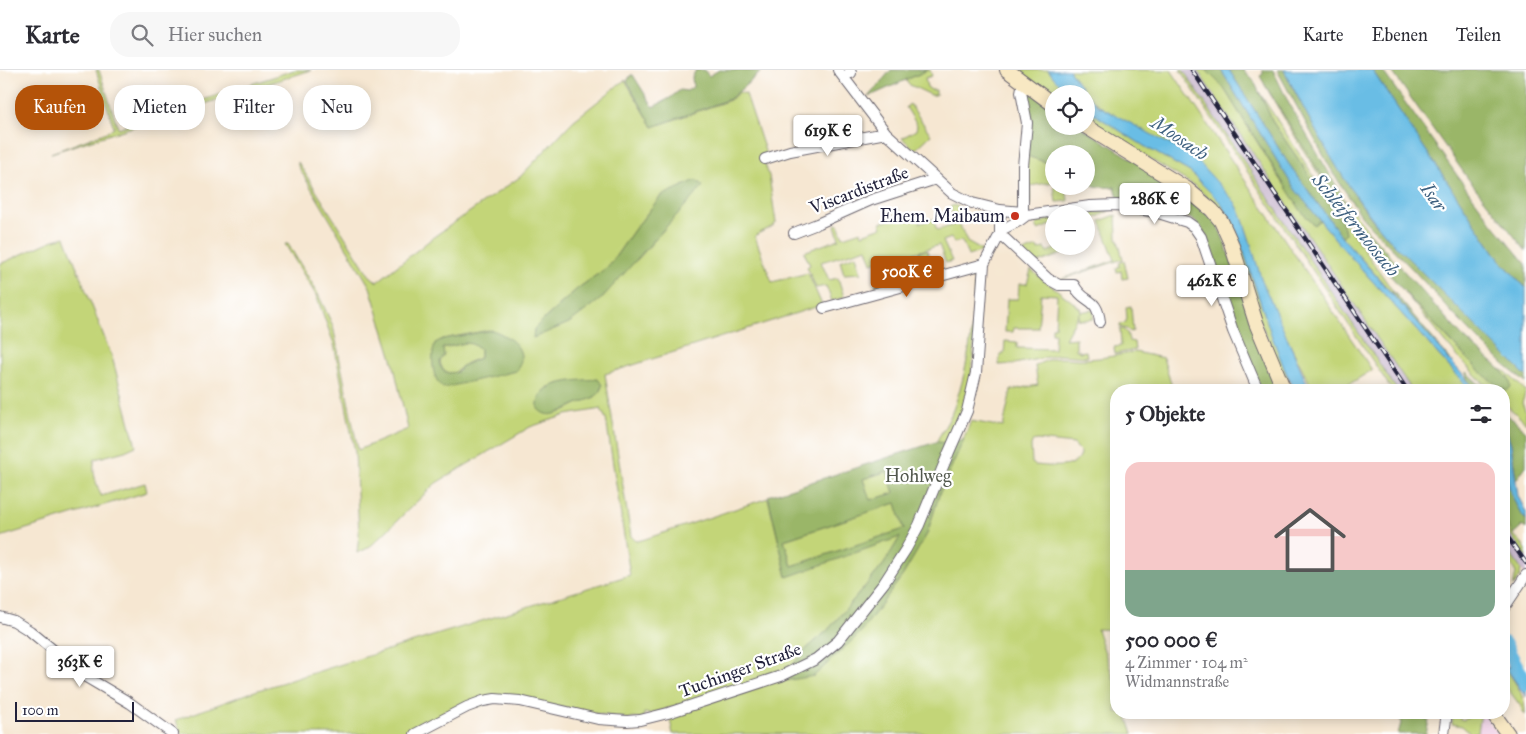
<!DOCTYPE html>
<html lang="de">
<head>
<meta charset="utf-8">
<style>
	:root { --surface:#fff; --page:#f7f7f7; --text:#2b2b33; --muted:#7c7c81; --line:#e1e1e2; --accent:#b45309 }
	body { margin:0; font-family:"IM FELL Great Primer",serif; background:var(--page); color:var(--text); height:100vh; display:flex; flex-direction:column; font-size:19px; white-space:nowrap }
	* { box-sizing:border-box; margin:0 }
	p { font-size:16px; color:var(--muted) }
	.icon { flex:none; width:28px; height:28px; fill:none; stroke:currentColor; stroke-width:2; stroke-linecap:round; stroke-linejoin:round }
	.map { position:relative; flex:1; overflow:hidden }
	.drawer { position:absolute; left:1110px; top:314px; width:400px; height:335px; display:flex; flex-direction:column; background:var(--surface); border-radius:20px; box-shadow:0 2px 12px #0003 }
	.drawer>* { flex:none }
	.top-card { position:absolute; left:15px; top:15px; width:475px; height:45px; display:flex; gap:10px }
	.tools { position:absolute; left:1045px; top:15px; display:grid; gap:10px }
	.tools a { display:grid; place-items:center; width:50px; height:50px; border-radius:50%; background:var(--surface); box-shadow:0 2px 12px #0003; font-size:25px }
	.scale { position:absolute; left:15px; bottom:12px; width:119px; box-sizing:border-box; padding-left:5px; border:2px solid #22223b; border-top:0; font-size:14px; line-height:18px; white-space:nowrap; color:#22223b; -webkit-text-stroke:4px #fff; paint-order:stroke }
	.price { position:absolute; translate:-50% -42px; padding:0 11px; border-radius:5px; background:#fff; color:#222; font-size:16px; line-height:32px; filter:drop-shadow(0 1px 2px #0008) }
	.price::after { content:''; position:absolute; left:50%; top:30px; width:15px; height:11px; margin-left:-8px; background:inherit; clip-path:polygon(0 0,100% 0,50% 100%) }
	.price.on { background:var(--accent); color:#fff }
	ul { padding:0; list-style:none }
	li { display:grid; align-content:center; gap:10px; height:265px; padding:0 15px }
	li span { display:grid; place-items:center; height:155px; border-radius:15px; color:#555 }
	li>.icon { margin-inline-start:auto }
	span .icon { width:90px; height:90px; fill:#fffc; stroke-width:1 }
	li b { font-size:21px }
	h2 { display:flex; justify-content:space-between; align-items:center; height:60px; padding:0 15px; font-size:21px }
	.chip { padding:0 18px; border-radius:20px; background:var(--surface); box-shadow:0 2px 12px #0003; font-size:18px; line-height:45px }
	.chip.on { background:var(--accent); color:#fff }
	header { display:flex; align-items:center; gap:30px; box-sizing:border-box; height:70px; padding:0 25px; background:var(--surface); border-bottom:1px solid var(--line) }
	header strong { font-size:24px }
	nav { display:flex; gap:28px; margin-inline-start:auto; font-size:18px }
	.search { width:350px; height:45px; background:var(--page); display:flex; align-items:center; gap:12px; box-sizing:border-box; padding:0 18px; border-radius:20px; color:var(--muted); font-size:19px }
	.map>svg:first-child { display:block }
	.built { fill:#f0d0e5 }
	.industrial { fill:#cebed2 }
	.green { fill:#c3d578; stroke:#727c5a; fill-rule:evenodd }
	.forest { fill:#9ab668; stroke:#5e6c52; fill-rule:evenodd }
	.water { fill:#69bde5; stroke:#467090 }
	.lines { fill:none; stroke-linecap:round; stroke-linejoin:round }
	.river { stroke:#69bde5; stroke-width:14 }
	.street-casing { stroke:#6c6770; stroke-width:12 }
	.secondary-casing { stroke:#6c6770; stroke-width:16 }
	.street { stroke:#fff; stroke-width:10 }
	.secondary { stroke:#f8e8c3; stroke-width:14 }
	.rail-casing { stroke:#22223b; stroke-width:4.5 }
	.rail { stroke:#fff; stroke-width:2.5; stroke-dasharray:8; stroke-linecap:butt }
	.poi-dot { fill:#c8321e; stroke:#fff; stroke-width:2 }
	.labels { text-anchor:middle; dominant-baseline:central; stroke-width:4.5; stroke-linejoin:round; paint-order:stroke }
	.street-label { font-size:18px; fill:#22223b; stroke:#fff }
	.poi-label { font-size:18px; fill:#22223b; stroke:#fff; text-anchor:end }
	.park-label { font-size:18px; fill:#52584d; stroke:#fff }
	.water-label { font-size:19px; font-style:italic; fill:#3e607f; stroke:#fff }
</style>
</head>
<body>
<header>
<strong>Karte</strong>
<div class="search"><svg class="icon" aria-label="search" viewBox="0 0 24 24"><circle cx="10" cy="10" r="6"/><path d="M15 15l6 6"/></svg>Hier suchen</div>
<nav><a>Karte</a><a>Ebenen</a><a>Teilen</a></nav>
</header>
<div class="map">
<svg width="1526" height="664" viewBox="0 0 1526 664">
	<rect width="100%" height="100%" fill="#fff"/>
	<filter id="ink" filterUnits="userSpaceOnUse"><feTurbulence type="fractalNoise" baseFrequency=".02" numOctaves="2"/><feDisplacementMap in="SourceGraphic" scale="10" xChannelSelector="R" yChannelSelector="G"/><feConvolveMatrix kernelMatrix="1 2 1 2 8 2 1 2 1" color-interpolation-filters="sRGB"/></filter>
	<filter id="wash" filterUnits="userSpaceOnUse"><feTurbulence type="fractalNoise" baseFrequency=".0096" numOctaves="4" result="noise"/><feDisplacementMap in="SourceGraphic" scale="20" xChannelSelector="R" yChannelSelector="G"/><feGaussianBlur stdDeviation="1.12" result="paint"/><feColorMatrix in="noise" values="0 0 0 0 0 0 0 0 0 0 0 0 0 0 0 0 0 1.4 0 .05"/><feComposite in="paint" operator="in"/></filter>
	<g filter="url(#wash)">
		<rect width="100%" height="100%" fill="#f6e7d2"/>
		<path class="built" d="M1481 643H1483L1498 664H1477Z"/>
		<path class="industrial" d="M1183 0H1197L1412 320H1397Z
			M1504 455 1526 487V506L1504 475Z"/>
		<path class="green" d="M96 0H99L118 58 294 0H311L51 83 102 64 114 58Z
			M928 0H930L932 6 925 8 927 17 931 20H936V25H931L908 14 906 10Z
			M1018 0H1048L1055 9 1070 24H1054V30Z
			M1069 0H1171L1372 300 1340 320H1313C1295 284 1276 249 1262 212 1253 185 1248 157 1235 132L1116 46C1092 33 1084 23 1069 0Z
			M1180 0H1183L1397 320H1392Z
			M1197 0H1206L1223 17 1277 104 1313 154 1320 150 1340 175 1470 320H1412Z
			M625 10 653 57 730 30 739 22 746 24 766 84 762 85 769 106 776 153C770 160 759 161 755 167L772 212 808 203 822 235 605 304 631 466 636 471 642 470 768 428 787 506 901 466 884 494 827 561 804 581 790 600 650 644 644 643V648L627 649 510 628 444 645 410 664H181L176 650 255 621 630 505 606 349 601 339 566 345 530 357 436 413 373 474 366 479 357 483 359 464 355 382 334 274 316 225 285 174H288L316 220 333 256 358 380 408 359 393 292 370 217 298 96V92L369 205 377 212 435 166 520 107 573 51ZM702 116 638 189 542 251 577 219 609 196 634 160 661 126ZM489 260 516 301 435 307 443 269ZM572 311 595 327 579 333 559 343 548 317Z
			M1265 15 1320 103 1342 130 1346 132C1359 149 1382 175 1383 197 1340 139 1300 78 1265 15Z
			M1259 22 1330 131 1393 221 1392 223 1342 167 1345 163 1343 154 1274 54Z
			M910 34 931 65 915 80 902 68 916 60 917 55 906 37Z
			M1086 39 1144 76 1190 102 1219 131 1234 153 1258 226 1292 320H1289L1210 130 1195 116 1086 51Z
			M1027 86 1054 95V112L1030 116 1031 136 1026 122Z
			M1054 116H1066L1068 131 1056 132Z
			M954 135 964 140 958 149 954 151 950 137Z
			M899 139 903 149 906 150 918 147 920 153 933 149 937 160 957 154 960 155 967 172 983 181 968 186 964 175 961 171 954 173 951 168 943 171 952 191 946 193 939 175 905 186 912 210 897 214 895 208 905 204 900 190 894 192 891 184 883 186 892 216 877 219 875 212 885 209 879 191 872 193 867 178 821 192 829 210 838 208 844 227 832 231 826 216 816 218 807 197 810 195 804 182 839 169 835 155 838 154 843 167 861 161 862 164 882 157 880 153 896 148 894 141Z
			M1109 141 1089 151 1087 145 1083 144Z
			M1116 145 1117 167 1123 189 1059 210 1115 190 1100 151Z
			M1050 149H1054V156L1053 154 1038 160 1036 154Z
			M65 167 112 287 136 376 125 381 95 389C91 401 97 415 101 426L145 413 147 422 0 467V194L51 171Z
			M1062 176H1068L1070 181 1035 194 1023 182 1037 177 1038 180 1045 178 1047 182Z
			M927 180 934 203 919 208 917 201 926 198 923 187H920L919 182Z
			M856 185 861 203 844 204 840 191Z
			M1124 191 1128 208 1122 209 1121 201 1117 202 1116 198 1120 196 1119 193Z
			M1031 200C1048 214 1065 225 1081 239L1080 242 1091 240 1094 242 1093 249 1084 250 1078 249 1079 243 1065 269 1076 268V280H1079V282L1086 281 1087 287 1058 285 1014 294 999 295 1000 284H1004L1005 271 1017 272V278L1054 279 1055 263H1052V257H1055L1057 225 1041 224 1038 258H1014L1013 262H1005L1007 229H1018L1019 214H1027Z
			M976 204 978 215 973 287 969 324 948 373 936 372C941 363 947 354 951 345 968 303 975 253 974 208L949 209 961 205Z
			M1404 222 1470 292 1499 316 1507 320 1510 311 1500 299 1505 301 1526 321 1522 333 1526 342V353L1504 333V320H1490L1488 318 1457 286Z
			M1131 236 1133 261 1130 262 1127 259 1120 257V254L1125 253 1127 249 1126 237Z
			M1120 259C1127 259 1128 265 1129 271L1134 272 1135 280 1115 284 1114 277 1121 276Z
			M465 273H472L480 279V288C475 290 471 291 467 293 457 298 458 306 444 302L440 293 443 278Z
			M1135 282 1163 288 1173 320H1116V560L1097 559 1116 616V642L1126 643 1133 664H673L669 645 781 608 903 505 927 464 940 422 971 351 1003 357 1011 320 1038 315 1035 296C1057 283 1065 290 1088 289 1104 288 1120 285 1135 282ZM1037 370 1074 374 1080 381C1081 401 1049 396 1035 395L1032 393 1031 376 1033 371Z
			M888 401 894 423 870 431 863 409Z
			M896 433 905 459 792 496 784 470Z
			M1504 449 1514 465 1526 479V487L1504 455Z
			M1504 475 1521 499 1520 507 1513 517 1516 503 1504 482Z
			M1504 594C1513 612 1526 623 1525 645L1521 639 1522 638 1504 614Z
			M1453 643H1460V649L1464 650 1465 648 1481 643 1478 662 1471 664 1462 656 1452 654Z"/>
		<path class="forest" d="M696 0H704L709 6 719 0 762 1 730 29 653 57 627 11 631 5H633L653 37 670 28 680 20 687 21 693 17 692 7Z
			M891 0H928L868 27Z
			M1206 0H1221L1294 118 1320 150 1314 155 1301 141 1223 17Z
			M1229 0H1243L1253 9 1274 54 1343 154 1345 163 1342 167 1288 93Z
			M1263 0H1273L1291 38 1346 132 1342 130 1320 103 1265 15 1260 6 1263 4Z
			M1277 0H1284L1296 24 1356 127 1371 148 1391 171 1526 306V313L1502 293 1455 246 1415 202 1365 151 1333 103Z
			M1372 0H1382L1464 115 1492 153 1526 194V218L1499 189Z
			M1391 0H1526V181L1469 110Z
			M1027 19 1054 39V56H1079L1182 120 1218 155 1279 320H1262C1248 291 1237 261 1226 231 1219 209 1213 163 1193 150 1177 139 1139 135 1119 130L1115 117C1083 119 1086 111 1086 84H1054V95L1027 86 1024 25Z
			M696 110 703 116 601 229 569 253 533 268 534 259 542 251 577 219 609 196 634 160 661 126Z
			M1368 161 1462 266 1500 299 1510 311 1511 317 1507 321C1484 309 1467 288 1449 269 1426 246 1404 222 1383 197V190Z
			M1393 221 1450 289 1452 294 1392 223Z
			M492 260C510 266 531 281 516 301L443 318C431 307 431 287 435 273L443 269ZM465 273 472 274 480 279V288L462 296 458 302 448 303 444 301C436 292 441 292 444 285L443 278Z
			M1466 302 1483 318 1485 320H1476L1467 310Z
			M598 309 602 315 601 321C595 329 586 330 577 334 564 339 550 352 538 339 535 309 577 311 598 309Z
			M1504 342 1526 361V396L1516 410 1511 374 1504 354Z
			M964 369 940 422 927 464 903 505 861 562 814 606 779 612 804 581 827 561 884 494 900 467 787 507 768 426 936 372 948 373ZM887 401 894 423 870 430 863 409ZM896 433 904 459 792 496 784 470Z
			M1507 413 1517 437 1526 450V459L1522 456 1513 464 1504 449V415Z
			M1398 643H1418V645L1429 651 1426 664H1398L1401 653Z"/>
		<path class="water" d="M1048 0H1069L1089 27 1097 35 1195 88 1235 132 1241 144 1249 168 1262 211 1310 320H1295L1284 298 1271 264 1234 153 1219 131 1190 102 1144 76 1086 39V24H1070L1055 9Z
			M1221 0H1229L1288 93 1342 167 1476 320H1470L1340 175 1294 118Z
			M1284 0H1372L1499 189 1526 218V306L1391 171C1346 120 1315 61 1284 0Z
			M1504 354 1511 374 1518 426 1526 442V450C1504 422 1501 387 1504 354Z
			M1516 587 1526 603V627L1506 598 1509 597 1507 592Z"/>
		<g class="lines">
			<path class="river" d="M1504 573 1526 613"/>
		</g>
	</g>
	<g filter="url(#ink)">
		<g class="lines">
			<defs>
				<path id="street" d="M838 0 886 63 952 123 972 133 1000 140 1023 142 1027 145
					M850 0 851 3
					M1023 12 1021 22 1027 53 1023 96V142
					M765 89 790 81 886 63
					M1001 160 1019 151 1027 145 1090 136 1117 135 1155 142 1187 152 1194 157 1201 167 1233 261 1258 320
					M794 163 817 154 871 130 936 109
					M1000 164 1048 209 1059 215H1074C1084 235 1097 225 1100 252
					M824 238 984 194
					M1504 538 1526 505
					M0 547 14 551 30 561 86 607 130 633 173 664
					M415 664 467 637 483 631 495 629 520 631 598 649 627 651 640 650 668 643 781 606 816 589 838 571 884 513 906 479 919 455 949 382 967 341 976 303 984 194 1000 164V140
					M1444 664 1447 642"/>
				<path id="secondary" d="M1007 0 1054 35
					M1085 56 1187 119 1212 140 1221 151 1231 173 1256 253 1284 320
					M1492 642 1508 664"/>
			</defs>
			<use href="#street" class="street-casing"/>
			<use href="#secondary" class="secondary-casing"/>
			<use href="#street" class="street"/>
			<use href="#secondary" class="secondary"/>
			<defs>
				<path id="rail" d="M1192 0 1407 320
					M1504 462 1526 493"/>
			</defs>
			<use href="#rail" class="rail-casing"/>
			<use href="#rail" class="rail"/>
		</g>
	</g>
	<circle class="poi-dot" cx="1015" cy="146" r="5"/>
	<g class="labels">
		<g class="street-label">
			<text transform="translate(859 120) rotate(-21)">Viscardistraße</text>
			<text transform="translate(740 600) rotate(-20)">Tuchinger Straße</text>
		</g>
		<g class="poi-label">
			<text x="1005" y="146">Ehem. Maibaum</text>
		</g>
		<g class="park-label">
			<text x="918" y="406">Hohlweg</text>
		</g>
		<g class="water-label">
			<text transform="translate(1180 68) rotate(34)">Moosach</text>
			<text transform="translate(1434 127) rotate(54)">Isar</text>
			<text transform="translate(1356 155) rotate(51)">Schleifermoosach</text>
		</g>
	</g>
</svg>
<div class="tools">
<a><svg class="icon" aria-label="locate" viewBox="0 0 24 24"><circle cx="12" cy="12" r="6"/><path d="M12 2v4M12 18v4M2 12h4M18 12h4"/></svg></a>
<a>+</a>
<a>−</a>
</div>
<div class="scale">100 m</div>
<b class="price" style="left:828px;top:87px">619K €</b>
<b class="price" style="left:1155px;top:155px">286K €</b>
<b class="price on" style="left:907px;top:228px">500K €</b>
<b class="price" style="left:1212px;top:237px">462K €</b>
<b class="price" style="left:80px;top:618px">363K €</b>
<div class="top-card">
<a class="chip on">Kaufen</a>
<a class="chip">Mieten</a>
<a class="chip">Filter</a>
<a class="chip">Neu</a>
</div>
<section class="drawer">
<h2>5 Objekte<svg class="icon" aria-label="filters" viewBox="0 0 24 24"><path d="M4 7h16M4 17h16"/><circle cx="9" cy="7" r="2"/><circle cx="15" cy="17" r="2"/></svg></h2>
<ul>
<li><span style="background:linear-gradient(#f6c9c9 70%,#7fa58c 0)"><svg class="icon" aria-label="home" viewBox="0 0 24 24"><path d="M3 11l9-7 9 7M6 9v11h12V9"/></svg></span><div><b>500 000 €</b><p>4 Zimmer · 104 m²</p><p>Widmannstraße</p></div></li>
</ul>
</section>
</div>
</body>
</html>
